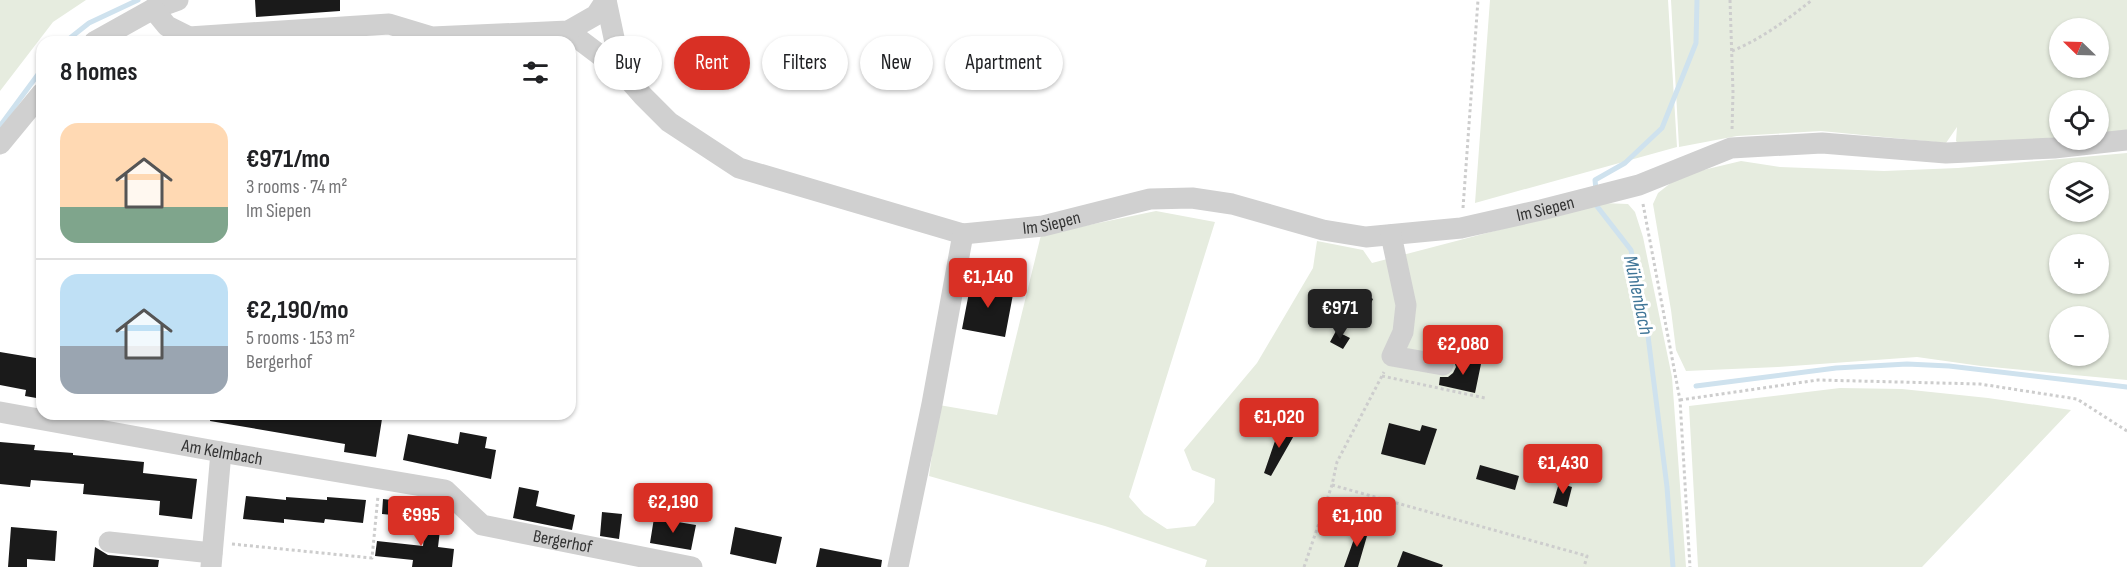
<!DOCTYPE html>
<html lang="en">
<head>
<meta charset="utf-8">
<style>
	:root { --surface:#fff; --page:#f2f2f2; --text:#202124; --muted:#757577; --line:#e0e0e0; --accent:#d93025 }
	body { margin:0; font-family:"Sofia Sans Condensed",sans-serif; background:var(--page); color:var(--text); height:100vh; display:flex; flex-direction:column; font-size:22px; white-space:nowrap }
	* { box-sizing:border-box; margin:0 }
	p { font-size:20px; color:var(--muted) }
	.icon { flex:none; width:33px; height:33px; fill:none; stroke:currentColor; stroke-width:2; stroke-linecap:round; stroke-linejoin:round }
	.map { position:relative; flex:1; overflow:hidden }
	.details { position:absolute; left:36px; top:36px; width:540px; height:384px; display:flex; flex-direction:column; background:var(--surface); border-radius:18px; box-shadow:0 2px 4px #0004 }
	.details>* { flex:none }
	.hud { position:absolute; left:594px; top:36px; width:570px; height:54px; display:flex; gap:12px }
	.needle { width:39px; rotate:293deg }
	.buttons { position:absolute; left:2049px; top:18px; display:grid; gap:12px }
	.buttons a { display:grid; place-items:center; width:60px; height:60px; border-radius:50%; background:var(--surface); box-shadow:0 2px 4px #0004; font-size:30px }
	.price { position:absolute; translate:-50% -51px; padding:0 14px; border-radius:6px; background:var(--accent); color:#fff; font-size:20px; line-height:39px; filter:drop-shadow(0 2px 3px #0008) }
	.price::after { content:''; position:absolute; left:50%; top:36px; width:18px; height:14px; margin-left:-9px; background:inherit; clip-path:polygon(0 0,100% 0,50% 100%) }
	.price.on { background:#222; color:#fff }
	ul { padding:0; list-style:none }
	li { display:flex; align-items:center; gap:18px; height:150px; padding:0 24px }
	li+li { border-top:2px solid var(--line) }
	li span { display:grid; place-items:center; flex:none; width:168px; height:120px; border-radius:18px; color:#555 }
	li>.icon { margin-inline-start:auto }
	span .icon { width:72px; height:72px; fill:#fffc; stroke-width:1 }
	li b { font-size:26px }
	h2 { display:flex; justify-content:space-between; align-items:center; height:72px; padding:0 24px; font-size:26px }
	.tag { padding:0 21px; border-radius:27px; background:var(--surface); box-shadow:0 2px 4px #0004; font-size:21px; line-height:54px }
	.tag.on { background:var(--accent); color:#fff }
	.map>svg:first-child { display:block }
	.green { fill:#e6ecdf; fill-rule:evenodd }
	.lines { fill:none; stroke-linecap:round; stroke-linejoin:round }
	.stream { stroke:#cfe2ee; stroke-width:5 }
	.building { fill:#1a1a1a }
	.path { stroke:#cdcdcd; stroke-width:3; stroke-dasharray:3 3; stroke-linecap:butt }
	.minor { stroke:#d0d0d0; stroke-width:21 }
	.labels { text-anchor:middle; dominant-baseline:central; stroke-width:6; stroke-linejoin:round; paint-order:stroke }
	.street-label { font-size:18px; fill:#333; stroke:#fff }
	.water-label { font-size:20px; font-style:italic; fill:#3f7597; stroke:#fff }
</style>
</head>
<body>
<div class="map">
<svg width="2127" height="567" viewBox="0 0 2127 567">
	<rect width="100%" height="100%" fill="#fff"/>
	<path class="green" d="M0 0H86L53 22 0 91Z
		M1490 0H1668L1677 147 1475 203Z
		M1671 0H2127V133L2099 137 2098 100H2060V140L1961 147 1956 141 1957 127 1946 143 1821 131 1737 136 1679 147ZM2060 28H2098V68H2060Z
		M2127 153V380L1981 366 1917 357 1778 367 1686 371 1676 350 1671 310 1653 204 1658 193 1672 182 1699 171 1741 161 1780 167 1884 171 1958 168ZM2060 172H2098V212H2060ZM2060 244H2098V284H2060ZM2060 316H2098V356H2060Z
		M1602 203 1628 204 1635 212 1643 237 1672 377 1686 567H1205L1207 560 1105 526 929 476 939 405 997 415 1041 235 1156 211 1215 222 1129 497 1144 514 1167 529 1195 526 1214 502 1215 479 1192 470 1184 450 1257 363 1313 268 1317 241 1363 250 1372 263Z
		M1840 388 1902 389 1988 398 2071 410 1922 567H1698L1689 406Z"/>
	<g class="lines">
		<path class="stream" d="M65 42 89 23 138 0
			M0 126 42 69
			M1596 190 1595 180 1625 163 1662 128 1696 43 1697 0
			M1596 200V205L1631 250 1647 328 1667 487 1673 567
			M1696 386 1836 368 1907 364 1949 366 2127 387"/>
	</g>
	<path class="building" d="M255 0H340V11L256 17Z
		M971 282 1014 289 1005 337 962 329Z
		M1361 292 1373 299 1366 313 1353 306Z
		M1336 331 1350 338 1343 349 1330 342Z
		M0 352 42 359V399L25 396 26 390 0 385Z
		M1453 358 1481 364 1475 393 1439 385 1440 377H1448L1453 373 1456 367Z
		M211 414H353L382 419 376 457 344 452 345 444 210 421Z
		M1389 423 1420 431 1422 425 1437 429 1425 465 1381 454Z
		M1284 425 1296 432 1271 476 1264 473 1275 441Z
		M460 432 487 437 485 448 496 450 491 479 403 460 408 434 458 444Z
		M0 442 35 445 34 450 73 453V455L144 462 143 473 197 479 192 519 159 515 160 501 83 494 84 484 31 480 30 487 0 484Z
		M1480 465 1519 476 1515 490 1476 479Z
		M1559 483 1572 487 1567 507 1553 503Z
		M519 487 539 491 536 506 575 515 572 530 513 518Z
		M246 496 286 500V497L327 500V497L366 500 363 523 325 519 324 523 284 519V523L243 519Z
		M383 499 428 504 425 518 382 514Z
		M427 511 442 513 438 547 454 549 452 567H412L413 560 375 556 377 541 423 546Z
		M602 512 622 514 619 539 600 536Z
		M654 518 696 525 691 550 650 543Z
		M1359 525 1369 529 1358 567H1344Z
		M11 527 57 531 55 561 27 559V567H8Z
		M735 527 782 537 776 564 730 554Z
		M95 547 108 555 159 560 158 567H93Z
		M820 548 882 560 881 567H816Z
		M1403 551 1443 565 1442 567H1397Z"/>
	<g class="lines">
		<path class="path" d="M1730 0 1733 92 1732 130
			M1732 51C1761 39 1787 20 1812 0
			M1643 204 1680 400 1690 567
			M1463 208 1478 0
			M1382 376 1485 398
			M1680 400 1818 380 1980 384 2077 399 2127 431
			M1332 485 1587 556 1584 567
			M232 544 372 558 378 496
			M1304 567 1332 485 1337 462 1384 372"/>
		<g class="minor">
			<path d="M606 0 621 71"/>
			<path d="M153 9 178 0"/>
			<path id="s1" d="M568 31 621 71 643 96 669 122 739 168 963 234 1043 226 1150 199 1192 198 1232 204 1323 230 1366 237 1461 228 1541 210 1639 185 1731 148 1822 143 1946 153 2054 148 2127 140"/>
			<path d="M94 42 153 9 167 26 189 37 389 24 432 37 568 31 596 15 606 0"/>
			<path d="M0 144 42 93"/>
			<path d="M1391 235 1406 305 1403 332 1392 356 1443 365"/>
			<path id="s2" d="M0 412 221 452 445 490 482 525 692 567"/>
			<path d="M109 542 212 553"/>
			<path d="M211 567 221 452"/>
			<path d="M898 567 932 404 963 234"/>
		</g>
	</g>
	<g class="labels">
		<g class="street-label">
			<text stroke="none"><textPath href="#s1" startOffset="1047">Im Siepen</textPath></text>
			<text stroke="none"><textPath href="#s1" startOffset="543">Im Siepen</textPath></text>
			<text stroke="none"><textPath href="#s2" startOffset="226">Am Kelmbach</textPath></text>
			<text stroke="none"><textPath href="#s2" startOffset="585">Bergerhof</textPath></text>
		</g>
		<g class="water-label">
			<text transform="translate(1638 295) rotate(78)">Mühlenbach</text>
		</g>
	</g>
</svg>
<div class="buttons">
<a><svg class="needle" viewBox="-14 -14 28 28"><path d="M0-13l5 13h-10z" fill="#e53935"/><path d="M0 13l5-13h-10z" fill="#757577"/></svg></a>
<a><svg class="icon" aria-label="locate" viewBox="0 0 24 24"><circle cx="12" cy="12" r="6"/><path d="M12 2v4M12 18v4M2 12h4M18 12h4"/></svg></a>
<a><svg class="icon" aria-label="layers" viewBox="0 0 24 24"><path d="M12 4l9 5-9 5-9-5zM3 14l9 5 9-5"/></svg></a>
<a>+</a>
<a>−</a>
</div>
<b class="price" style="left:988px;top:309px">€1,140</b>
<b class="price on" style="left:1340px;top:340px">€971</b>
<b class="price" style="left:1463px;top:376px">€2,080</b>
<b class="price" style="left:1279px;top:449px">€1,020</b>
<b class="price" style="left:1563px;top:495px">€1,430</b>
<b class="price" style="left:673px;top:534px">€2,190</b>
<b class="price" style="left:421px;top:547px">€995</b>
<b class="price" style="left:1357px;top:548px">€1,100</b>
<div class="hud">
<a class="tag">Buy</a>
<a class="tag on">Rent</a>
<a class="tag">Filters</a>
<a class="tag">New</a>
<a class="tag">Apartment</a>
</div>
<section class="details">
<h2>8 homes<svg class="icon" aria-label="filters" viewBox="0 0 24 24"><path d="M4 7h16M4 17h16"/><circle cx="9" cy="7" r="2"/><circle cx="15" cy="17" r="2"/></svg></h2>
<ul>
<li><span style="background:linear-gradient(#ffd9b3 70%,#7fa58c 0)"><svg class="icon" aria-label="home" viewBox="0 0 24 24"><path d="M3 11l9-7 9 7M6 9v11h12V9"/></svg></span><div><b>€971/mo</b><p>3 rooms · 74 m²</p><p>Im Siepen</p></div></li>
<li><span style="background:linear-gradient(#bfe0f5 60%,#9aa5b1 0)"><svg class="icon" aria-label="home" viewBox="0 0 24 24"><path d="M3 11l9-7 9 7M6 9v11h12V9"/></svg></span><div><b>€2,190/mo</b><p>5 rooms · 153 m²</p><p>Bergerhof</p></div></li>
</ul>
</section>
</div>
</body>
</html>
